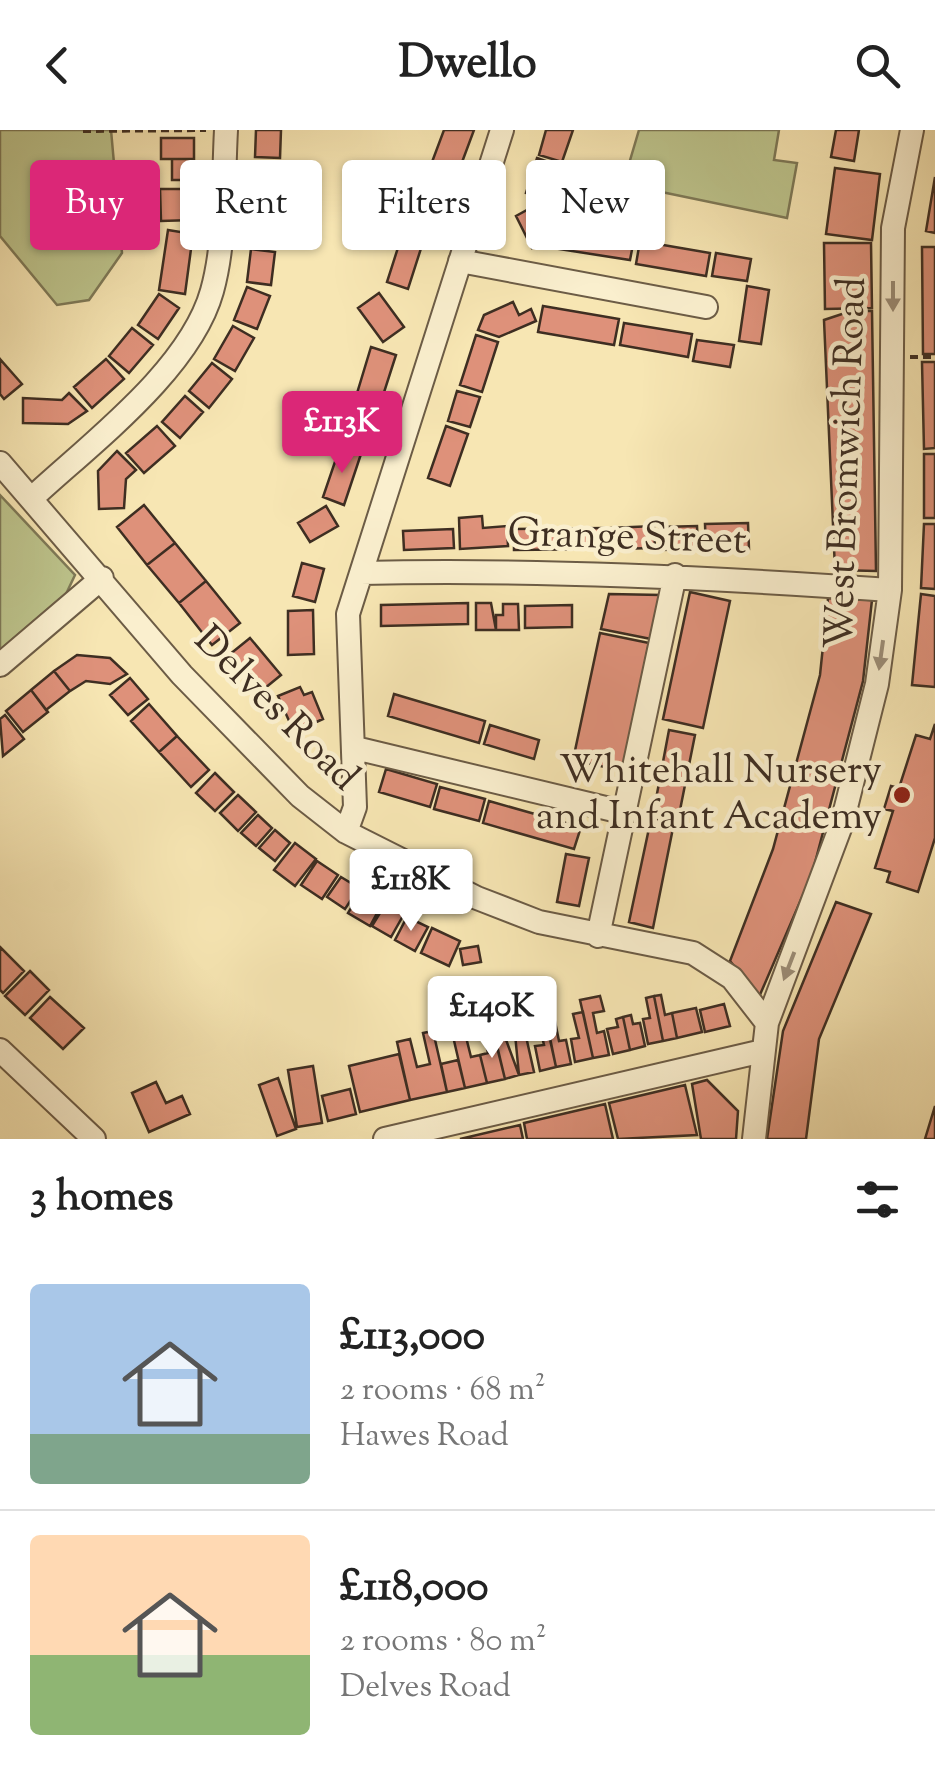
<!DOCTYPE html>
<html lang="en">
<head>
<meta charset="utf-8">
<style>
	:root { --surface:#fff; --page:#f2f2f2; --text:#222; --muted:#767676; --line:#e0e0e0; --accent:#db2777 }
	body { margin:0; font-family:"Sorts Mill Goudy",serif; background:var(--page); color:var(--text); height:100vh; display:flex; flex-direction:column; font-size:38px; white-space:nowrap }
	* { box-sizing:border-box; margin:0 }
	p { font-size:32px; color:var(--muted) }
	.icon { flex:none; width:55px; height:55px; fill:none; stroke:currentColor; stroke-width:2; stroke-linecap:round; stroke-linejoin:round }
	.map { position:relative; height:1009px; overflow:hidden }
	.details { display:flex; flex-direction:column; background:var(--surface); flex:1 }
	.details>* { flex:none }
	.banner { position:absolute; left:30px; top:30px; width:875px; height:90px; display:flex; gap:20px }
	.price { position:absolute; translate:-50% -85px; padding:0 22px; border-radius:10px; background:#fff; color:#222; font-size:32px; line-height:65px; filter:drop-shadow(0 2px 5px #0008) }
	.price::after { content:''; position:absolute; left:50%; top:60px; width:30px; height:22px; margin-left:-15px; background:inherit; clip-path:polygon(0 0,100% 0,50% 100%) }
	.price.selected { background:var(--accent); color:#fff }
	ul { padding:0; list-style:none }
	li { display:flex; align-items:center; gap:30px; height:250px; padding:0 30px }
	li+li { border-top:2px solid var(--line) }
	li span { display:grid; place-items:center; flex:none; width:280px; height:200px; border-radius:10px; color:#555 }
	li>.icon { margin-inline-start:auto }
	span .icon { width:120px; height:120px; fill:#fffc; stroke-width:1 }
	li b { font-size:42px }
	h2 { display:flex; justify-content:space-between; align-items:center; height:120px; padding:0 30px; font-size:42px }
	.tag { padding:0 35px; border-radius:10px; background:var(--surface); box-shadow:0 2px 8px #0004; font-size:35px; line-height:90px }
	.tag.selected { background:var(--accent); color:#fff }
	header { display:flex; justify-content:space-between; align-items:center; height:130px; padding:0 30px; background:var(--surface); font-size:45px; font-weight:700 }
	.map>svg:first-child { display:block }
	.green { fill:#bdc48c; stroke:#7e7957; stroke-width:2.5 }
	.building { fill:#de917a; stroke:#3e2e22; stroke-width:2.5 }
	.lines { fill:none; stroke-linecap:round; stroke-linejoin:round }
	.minor-casing { stroke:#6c5c46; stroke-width:26 }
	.path { stroke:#3e2e22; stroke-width:4; stroke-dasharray:8 5; stroke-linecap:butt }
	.minor { stroke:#faefce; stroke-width:22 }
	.oneway { fill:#9c8e78 }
	.poi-dot { fill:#8f2418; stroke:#faefce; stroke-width:4 }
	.labels { text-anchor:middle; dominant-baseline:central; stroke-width:9; stroke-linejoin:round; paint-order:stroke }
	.street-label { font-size:40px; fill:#3e2e22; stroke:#faefce }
	.poi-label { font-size:40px; fill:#3e2e22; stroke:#faefce; text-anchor:end }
</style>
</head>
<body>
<header><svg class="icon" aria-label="back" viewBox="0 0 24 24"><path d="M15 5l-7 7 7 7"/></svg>Dwello<svg class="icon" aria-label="search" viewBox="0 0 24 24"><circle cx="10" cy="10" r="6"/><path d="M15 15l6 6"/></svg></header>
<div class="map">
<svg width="935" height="1009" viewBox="0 0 935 1009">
	<rect width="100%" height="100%" fill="#f7e6b3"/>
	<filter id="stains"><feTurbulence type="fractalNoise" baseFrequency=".002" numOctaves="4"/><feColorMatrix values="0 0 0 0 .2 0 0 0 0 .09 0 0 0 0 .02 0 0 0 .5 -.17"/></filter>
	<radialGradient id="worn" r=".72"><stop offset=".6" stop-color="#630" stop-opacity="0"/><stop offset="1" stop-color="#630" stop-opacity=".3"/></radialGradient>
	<path class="green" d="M0 0H111L122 123 89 170 57 175 0 106Z
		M639 0H779L774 30 797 33 787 88 623 54Z
		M0 365 75 445 66 464 0 520Z"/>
	<path class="building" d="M256 0H281L280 28 255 27Z
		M444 0H474L455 51 429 40Z
		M546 0H573L562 32 539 25Z
		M836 0H859L854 31 831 27Z
		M161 8H194V29H161Z
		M537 28 560 36 549 71 526 63Z
		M172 29H194V50H172Z
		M252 36H276V69L253 70Z
		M835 38 880 44 872 110 826 104Z
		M935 47V103L926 101Z
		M432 57 447 78 418 98 404 78Z
		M160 59H193V90L161 91Z
		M538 74 555 106 532 118 516 86Z
		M253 77 276 78 275 114H252Z
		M563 98 634 109 630 130 559 119Z
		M168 100 193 104 185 164 159 160Z
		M403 102 424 109 408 159 387 152Z
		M640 111 710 123 706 146 636 134Z
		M824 113H871L872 178 825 179Z
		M922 117H935V224H923Z
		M251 119 275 122 271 155 247 152Z
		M716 123 751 129 747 151 712 146Z
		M747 156 769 160 761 214 739 211Z
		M247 157 270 166 257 199 234 190Z
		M379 163 404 197 383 212 358 178Z
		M159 164 179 178 158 209 138 195Z
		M513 172 519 185 531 179 536 191 499 207 478 200 484 185Z
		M543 176 619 189 614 215 538 202Z
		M851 181H872L876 441 835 440 824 190Z
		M624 193 692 204 688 227 620 215Z
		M233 196 254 208 235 241 214 229Z
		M132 198 153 215 129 243 109 226Z
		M476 205 498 212 482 262 460 255Z
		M697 210 734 215 730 237 693 231Z
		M371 217 396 225 379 278 355 270Z
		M0 229 22 254 4 269 0 264Z
		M106 229 124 249 92 278 74 257Z
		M922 232H935V318L924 319Z
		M212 233 232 249 209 278 189 261Z
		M457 261 480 267 470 297 448 291Z
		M69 263 87 281 68 294 23 293V268L62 270Z
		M185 266 203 282 180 308 162 292Z
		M352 278 375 285 365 317 342 310Z
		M157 296 175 316 144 343 126 323Z
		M446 296 468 304 450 356 428 348Z
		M340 317 361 324 344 375 323 367Z
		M117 321 136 340 126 349 124 378 99 379 98 341Z
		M924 324H935V388H924Z
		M144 375 175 413 147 435 117 397Z
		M326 376 338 396 310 412 298 393Z
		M482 386 483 398 507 396 508 416 460 419 459 388Z
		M748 393 749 419 706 420 705 394Z
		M924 394H935V459L921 458Z
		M654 396 655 418 612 419 611 398Z
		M697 396 698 419 661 420 660 397Z
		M605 398V419L514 420V399Z
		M453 399 454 418 404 420 403 401Z
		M175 413 206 451 179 473 147 435Z
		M302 433 324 439 315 472 293 466Z
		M206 451 240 493 212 515 179 473Z
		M690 462 730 471 703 598 663 589Z
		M609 464 661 465 651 509 601 499Z
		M921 464 935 466V557L912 555Z
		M828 468 872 470 863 551 812 744 759 867 730 831 773 719 820 545Z
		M468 473V494L381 496V475Z
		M476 473H491L496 500H476Z
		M503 474H518L519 500H496V485H503Z
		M572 475V497L525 498V476Z
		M313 480 314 524 288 525V481Z
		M600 503 649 513 623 641 573 630Z
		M250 508 281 545 259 563 229 525Z
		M77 525 110 528 127 544 110 554 86 551 70 561 54 541Z
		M54 541 70 561 46 580 31 560Z
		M130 548 148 569 128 585 110 565Z
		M300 557 304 565 312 562 323 589 294 602 278 566Z
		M31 560 48 582 23 602 6 581Z
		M394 564 485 591 479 613 388 586Z
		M149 574 177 606 159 622 131 591Z
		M5 585 24 609 3 626 0 589Z
		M935 594V708L918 762 887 752 890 742 875 738 893 681 884 679 891 656 899 658 916 605 930 609Z
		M490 595 539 610 534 629 484 614Z
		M669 600 695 605 678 690 653 685Z
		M177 606 209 640 191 657 159 622Z
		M386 639 437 654 430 677 379 662Z
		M215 643 234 662 215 681 196 663Z
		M440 657 485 669 479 691 434 679Z
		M238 665 256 682 238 701 220 683Z
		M489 671 581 697 574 719 483 693Z
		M258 685 272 698 256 716 241 703Z
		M651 689 674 693 653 798 629 792Z
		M275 700 290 713 275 731 259 718Z
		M295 713 316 729 295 756 274 740Z
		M566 724 589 728 579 776 557 772Z
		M317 731 338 745 322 769 301 755Z
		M341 747 359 758 345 779 327 767Z
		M362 760 383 772 370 796 348 783Z
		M836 772 871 784 819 909 806 1009H767L783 901Z
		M386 773 404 784 391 807 372 796Z
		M407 787 428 797 415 821 395 810Z
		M432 798 460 811 449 836 421 823Z
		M478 816 481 832 463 835 460 819Z
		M0 817 24 841 3 863 0 860Z
		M30 841 49 860 25 885 5 866Z
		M661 865 665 885 672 883 677 908 663 911 654 866Z
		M600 866 604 881 593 883 597 903 604 901 609 925 593 928 580 870Z
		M654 866 663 911 648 914 643 889 650 888 646 868Z
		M50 867 84 898 63 919 30 888Z
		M724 874 730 896 705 902 700 880Z
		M552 877 559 911 566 910 571 934 556 937 544 879Z
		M696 878 702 902 677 908 672 883Z
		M583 882 593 928 575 932 571 909 579 908 573 884Z
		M631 885 633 894 640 893 645 916 630 920 623 887Z
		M623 887 630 920 613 924 607 899 618 897 616 889Z
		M547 896 556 937 540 941 535 916 544 915 540 898Z
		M464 899 471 927 480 925 487 953 465 958 452 902Z
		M433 901 447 962 410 970 397 912 410 909 417 937 430 934 423 903Z
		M525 902 534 942 519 945 515 904Z
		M494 903 505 949 487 953 480 925 488 923 484 905Z
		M505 907 519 945 505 949 495 909Z
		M399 924 410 970 360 982 349 936Z
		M458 930 465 958 447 962 441 934Z
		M313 936 322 993 297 997 288 940Z
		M278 948 296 999 277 1006 259 955Z
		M707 950 738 981 736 1009H701L692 954Z
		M156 952 166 973 182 966 190 984 149 1002 132 963Z
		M685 955 697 1005 618 1009 609 973Z
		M350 959 356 984 328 991 322 966Z
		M605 974 613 1009H527L524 993Z
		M935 976V1009H925Z
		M520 995 523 1009H460Z"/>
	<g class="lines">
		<defs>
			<path id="minor" d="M460 131 706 177
				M0 333 182 545 300 666 346 702 477 768 539 792 693 823 732 848 767 893
				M32 368C90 314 190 240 212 161 226 111 223 52 226 0
				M361 443C538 439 714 448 890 460
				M0 535 102 448
				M355 618 622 682
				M346 702 355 677 348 484 502 0
				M598 806 675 445
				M0 920 94 1009
				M385 1009 763 921
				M754 1009 767 893 842 693 877 554 890 460 893 98 912 0"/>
		</defs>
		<use href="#minor" class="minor-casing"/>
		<path class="path" d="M83 1 206 0
			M910 227H935"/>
		<use href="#minor" class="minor"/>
	</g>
	<defs><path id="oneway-solid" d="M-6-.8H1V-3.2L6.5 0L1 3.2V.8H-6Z" transform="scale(2.5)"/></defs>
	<g class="oneway">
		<use href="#oneway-solid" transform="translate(893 166) rotate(90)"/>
		<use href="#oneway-solid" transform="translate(881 525) rotate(98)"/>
		<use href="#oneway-solid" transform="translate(789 836) rotate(111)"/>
	</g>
	<circle class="poi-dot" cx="902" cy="665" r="10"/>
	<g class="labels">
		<g class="street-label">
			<text transform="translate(848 333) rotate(-88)">West Bromwich Road</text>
			<text transform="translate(627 409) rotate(2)">Grange Street</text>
			<text transform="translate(275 580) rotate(45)">Delves Road</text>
		</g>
		<g class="poi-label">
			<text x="882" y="642">Whitehall Nursery<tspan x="882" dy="46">and Infant Academy</tspan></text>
		</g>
	</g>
	<rect width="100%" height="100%" filter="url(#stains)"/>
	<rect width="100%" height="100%" fill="url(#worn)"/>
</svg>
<b class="price selected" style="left:342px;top:346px">£113K</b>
<b class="price" style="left:411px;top:804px">£118K</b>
<b class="price" style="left:492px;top:931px">£140K</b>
<div class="banner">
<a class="tag selected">Buy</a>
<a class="tag">Rent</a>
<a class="tag">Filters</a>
<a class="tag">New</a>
</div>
</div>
<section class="details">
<h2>3 homes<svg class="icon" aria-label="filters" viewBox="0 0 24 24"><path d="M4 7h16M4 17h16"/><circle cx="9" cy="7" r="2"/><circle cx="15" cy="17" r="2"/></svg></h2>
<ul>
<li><span style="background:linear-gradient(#a9c7e8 75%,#7fa58c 0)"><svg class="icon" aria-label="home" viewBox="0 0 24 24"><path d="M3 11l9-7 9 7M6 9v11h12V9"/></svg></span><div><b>£113,000</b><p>2 rooms · 68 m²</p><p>Hawes Road</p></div></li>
<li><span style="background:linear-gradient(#ffd9b3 60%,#8fb573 0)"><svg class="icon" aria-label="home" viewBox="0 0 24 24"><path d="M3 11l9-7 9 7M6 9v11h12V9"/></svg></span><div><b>£118,000</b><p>2 rooms · 80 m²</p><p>Delves Road</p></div></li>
</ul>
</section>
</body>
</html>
